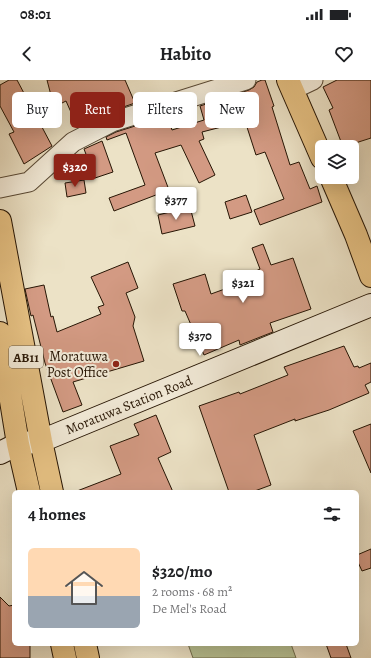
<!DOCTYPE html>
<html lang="en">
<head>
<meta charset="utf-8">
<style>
	:root { --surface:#fff; --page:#f2f2f2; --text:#202124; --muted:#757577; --accent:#8f2418 }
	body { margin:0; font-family:Alegreya,serif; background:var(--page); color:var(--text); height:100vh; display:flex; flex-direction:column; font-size:15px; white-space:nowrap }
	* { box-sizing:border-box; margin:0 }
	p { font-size:13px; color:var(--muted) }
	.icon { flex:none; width:22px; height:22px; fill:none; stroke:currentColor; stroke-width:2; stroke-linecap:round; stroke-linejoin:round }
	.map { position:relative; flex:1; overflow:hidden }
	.side { position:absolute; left:12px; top:410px; width:347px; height:156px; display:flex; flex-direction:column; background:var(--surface); border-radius:6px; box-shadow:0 4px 16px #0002 }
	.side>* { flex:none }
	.banner { position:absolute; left:12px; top:12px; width:347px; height:36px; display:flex; gap:8px }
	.fabs { position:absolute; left:315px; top:60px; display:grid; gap:8px }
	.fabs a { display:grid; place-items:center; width:44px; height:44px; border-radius:6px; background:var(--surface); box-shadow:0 4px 16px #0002; font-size:20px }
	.price { position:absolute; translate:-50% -34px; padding:0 9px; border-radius:4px; background:#fff; color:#222; font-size:13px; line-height:26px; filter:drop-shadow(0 1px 2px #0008) }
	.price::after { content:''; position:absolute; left:50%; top:24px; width:12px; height:9px; margin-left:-6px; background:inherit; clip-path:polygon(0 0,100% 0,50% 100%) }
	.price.selected { background:var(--accent); color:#fff }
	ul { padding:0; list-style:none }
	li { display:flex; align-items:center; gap:12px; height:100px; padding:0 16px }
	li span { display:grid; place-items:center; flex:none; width:112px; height:80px; border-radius:6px; color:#555 }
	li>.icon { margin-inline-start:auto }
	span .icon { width:48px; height:48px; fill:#fffc; stroke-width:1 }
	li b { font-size:17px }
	h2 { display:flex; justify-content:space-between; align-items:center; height:48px; padding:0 16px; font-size:17px }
	.pill { padding:0 14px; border-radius:6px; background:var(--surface); box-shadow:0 4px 16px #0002; font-size:14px; line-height:36px }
	.pill.selected { background:var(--accent); color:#fff }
	.status { display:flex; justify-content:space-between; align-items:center; height:28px; padding:0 20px; background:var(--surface); direction:ltr }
	.status svg { height:11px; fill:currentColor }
	header { display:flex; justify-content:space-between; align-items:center; height:52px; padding:0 16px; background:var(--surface); font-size:18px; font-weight:600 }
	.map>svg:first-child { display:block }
	.green { fill:#b8c395; stroke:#6f6c4c }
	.building { fill:#d39a83; stroke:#261504 }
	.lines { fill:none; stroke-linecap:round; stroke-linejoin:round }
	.street-casing { stroke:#584834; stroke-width:21 }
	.secondary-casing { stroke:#261504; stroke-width:24 }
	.primary-casing { stroke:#261504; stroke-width:24 }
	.highway-casing { stroke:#261504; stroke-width:24 }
	.street { stroke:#f3ecda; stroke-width:19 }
	.secondary { stroke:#f3ecda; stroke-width:22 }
	.primary { stroke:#e6c183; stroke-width:22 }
	.highway { stroke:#e6c183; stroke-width:22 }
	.poi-dot { fill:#8f2418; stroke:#f3ecda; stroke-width:1.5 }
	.labels { text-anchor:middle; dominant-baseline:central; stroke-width:4; stroke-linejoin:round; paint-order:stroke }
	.shield { fill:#f3ecda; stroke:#645644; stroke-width:1 }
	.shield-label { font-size:13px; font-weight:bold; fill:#261504 }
	.poi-label { font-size:14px; fill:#261504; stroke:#f3ecda; text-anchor:end }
	.street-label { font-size:14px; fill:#261504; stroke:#f3ecda }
</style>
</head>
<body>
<div class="status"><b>08:01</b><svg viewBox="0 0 49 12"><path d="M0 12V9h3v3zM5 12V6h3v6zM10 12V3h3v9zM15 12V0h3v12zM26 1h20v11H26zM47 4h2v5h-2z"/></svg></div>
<header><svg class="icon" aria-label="back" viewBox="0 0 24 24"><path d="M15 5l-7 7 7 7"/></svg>Habito<svg class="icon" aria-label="heart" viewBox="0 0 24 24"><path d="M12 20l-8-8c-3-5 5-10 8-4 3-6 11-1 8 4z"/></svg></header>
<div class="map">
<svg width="371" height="578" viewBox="0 0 371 578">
	<rect width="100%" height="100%" fill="#ece2c6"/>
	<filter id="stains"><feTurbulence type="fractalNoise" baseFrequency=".005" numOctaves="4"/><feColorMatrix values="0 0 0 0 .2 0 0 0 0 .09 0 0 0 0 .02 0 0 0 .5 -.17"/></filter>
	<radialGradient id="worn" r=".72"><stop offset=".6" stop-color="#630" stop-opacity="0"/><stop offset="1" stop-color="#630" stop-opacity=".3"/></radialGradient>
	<path class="green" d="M188 564H291L296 578H193Z"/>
	<path class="building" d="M9 0H17L52 66 24 84 9 54 14 52 0 26V5Z
		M47 0H125L135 23 109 32 98 37 95 31 74 39 66 21 54 27Z
		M262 0H265L274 26 272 27 290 85 299 82 310 109 317 106 322 122 260 145 254 130 284 119 265 72 256 75 245 41 202 52 204 59 199 61 215 95 199 103 181 65 155 73 169 110 114 131 109 118 145 105 126 53 107 60 106 57 116 52 167 36 172 50 204 40 200 26 249 10 254 7 257 2Z
		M337 0H371V58L343 67 329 30 333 28 323 7Z
		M102 61 113 92 95 98 84 69Z
		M84 100 86 113 67 117 65 103Z
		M246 115 252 132 230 139 225 122Z
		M190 127 195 146 162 154 158 135Z
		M263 164 271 185 293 178 311 229 270 243 273 252 240 265 239 260 204 275 185 231H182L173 204 205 194 211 214 258 197 256 191 260 189 252 168Z
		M128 182 138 208 126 213 135 237 133 246 144 281 73 302 82 325 63 332 45 283 33 235 31 236 25 209 44 205 51 237 53 236 57 252 101 234 98 227 104 225 91 197Z
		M344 266 354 287 358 286 359 288 371 283V302L365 305 369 313 329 330 295 341V339L254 355 271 405 252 412H229L199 326 239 312 240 314 288 295 284 287Z
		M156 335 171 372 158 378 173 412H77V411L121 394 110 366 139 355 134 344Z
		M371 344V393L353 351Z
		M371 469V488L362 491 357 480V475Z
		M0 517 9 526 14 525V564H30V578H0Z
		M326 564H346L351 578H331Z"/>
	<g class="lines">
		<defs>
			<path id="street" d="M292 10 313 0
				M0 108 29 102 73 62 112 42 246 0"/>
			<path id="secondary" d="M0 373 18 364 41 361 371 225"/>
			<path id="primary" d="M0 141 41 361 52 412
				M0 253 18 364 29 412
				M62 564 65 578
				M85 564 88 578"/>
			<path id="highway" d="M288 0 322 78
				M331 97 356 155 371 196"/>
		</defs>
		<use href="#street" class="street-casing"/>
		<use href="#secondary" class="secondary-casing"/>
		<use href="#primary" class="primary-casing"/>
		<use href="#highway" class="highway-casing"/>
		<use href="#street" class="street"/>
		<use href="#secondary" class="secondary"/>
		<use href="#primary" class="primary"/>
		<use href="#highway" class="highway"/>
	</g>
	<circle class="poi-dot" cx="116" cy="284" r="4"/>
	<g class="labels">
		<rect class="shield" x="9" y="266" width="34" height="22" rx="3"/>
		<g class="shield-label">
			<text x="26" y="277">AB11</text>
		</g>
		<g class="poi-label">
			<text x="108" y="276">Moratuwa<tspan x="108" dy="16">Post Office</tspan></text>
		</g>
		<g class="street-label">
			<text transform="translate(129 325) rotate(-22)">Moratuwa Station Road</text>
		</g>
	</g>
	<rect width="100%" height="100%" filter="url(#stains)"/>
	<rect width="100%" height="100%" fill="url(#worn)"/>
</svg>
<div class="fabs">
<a><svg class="icon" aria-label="layers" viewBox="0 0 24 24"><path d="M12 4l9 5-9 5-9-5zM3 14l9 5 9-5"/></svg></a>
</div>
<b class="price selected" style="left:75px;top:108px">$320</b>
<b class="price" style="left:176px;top:141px">$377</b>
<b class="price" style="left:243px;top:224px">$321</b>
<b class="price" style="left:200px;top:277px">$370</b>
<div class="banner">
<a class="pill">Buy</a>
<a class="pill selected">Rent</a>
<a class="pill">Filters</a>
<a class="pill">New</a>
</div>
<section class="side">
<h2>4 homes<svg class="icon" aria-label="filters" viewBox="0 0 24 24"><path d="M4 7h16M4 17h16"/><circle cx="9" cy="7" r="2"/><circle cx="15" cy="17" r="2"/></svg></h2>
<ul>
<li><span style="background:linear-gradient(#ffd9b3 60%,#9aa5b1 0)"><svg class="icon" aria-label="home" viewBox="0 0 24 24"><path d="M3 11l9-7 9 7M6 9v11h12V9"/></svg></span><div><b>$320/mo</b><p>2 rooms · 68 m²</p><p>De Mel's Road</p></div></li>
</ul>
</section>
</div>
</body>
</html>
